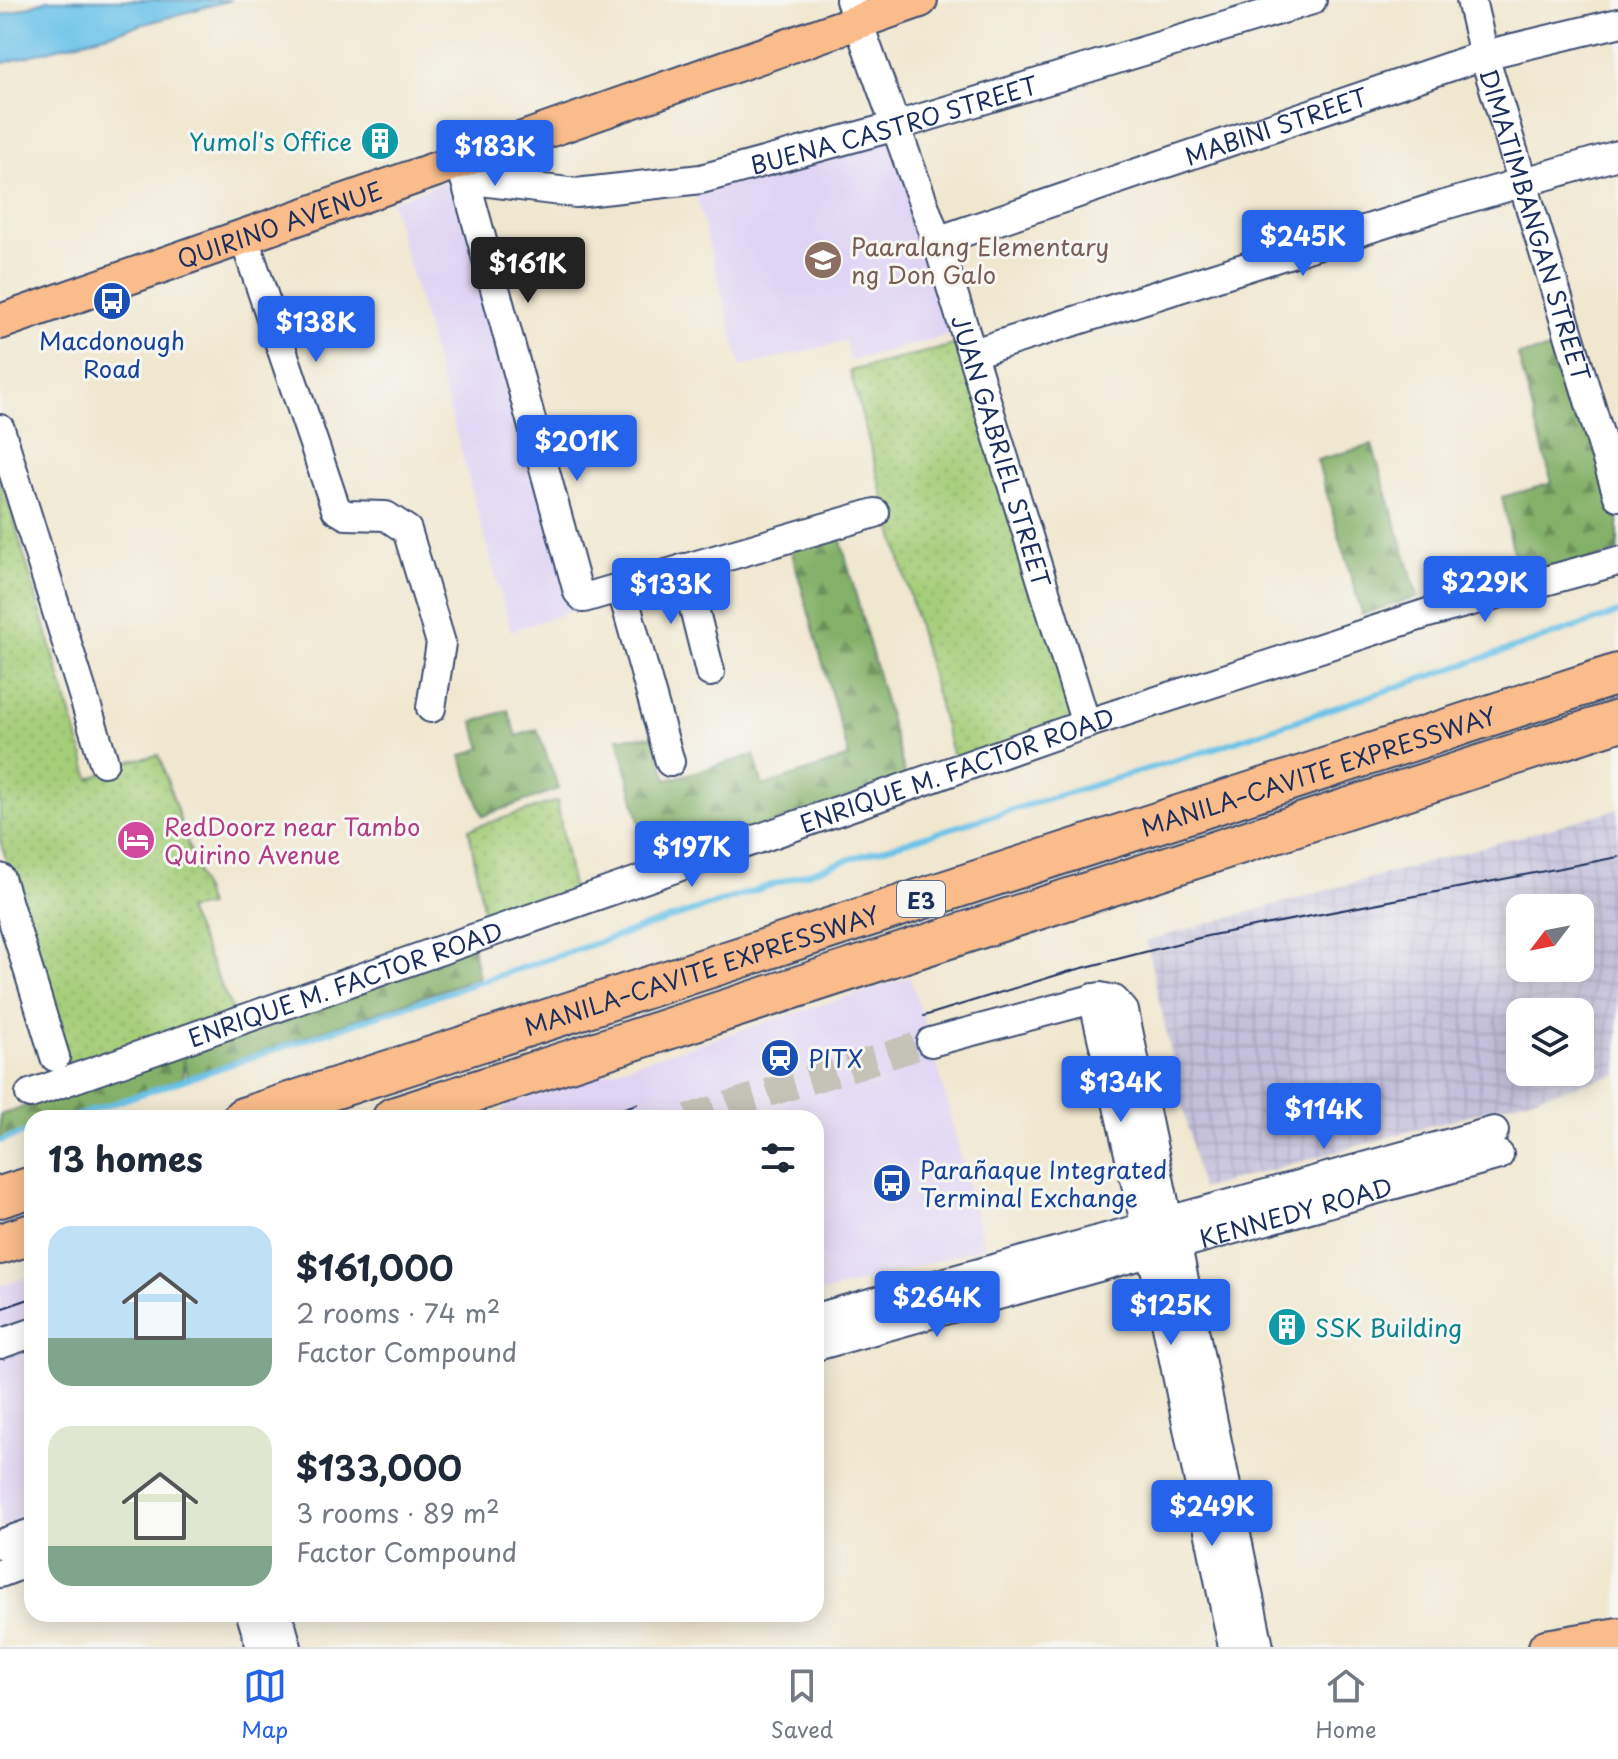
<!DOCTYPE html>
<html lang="en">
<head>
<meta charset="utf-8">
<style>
	:root { --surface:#fff; --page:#f6f6f7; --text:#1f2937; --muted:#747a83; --line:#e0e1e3; --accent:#2563eb }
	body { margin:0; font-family:"Playpen Sans",sans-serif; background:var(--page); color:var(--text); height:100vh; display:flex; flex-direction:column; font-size:30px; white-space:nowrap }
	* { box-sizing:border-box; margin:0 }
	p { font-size:26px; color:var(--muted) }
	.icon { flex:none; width:44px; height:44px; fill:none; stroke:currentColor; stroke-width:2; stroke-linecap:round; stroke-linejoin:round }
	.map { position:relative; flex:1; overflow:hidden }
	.drawer { position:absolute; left:24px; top:1110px; width:800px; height:512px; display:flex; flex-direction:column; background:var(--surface); border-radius:24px; box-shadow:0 4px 20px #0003 }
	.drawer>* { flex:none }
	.needle { width:52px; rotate:238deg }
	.buttons { position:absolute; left:1506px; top:894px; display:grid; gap:16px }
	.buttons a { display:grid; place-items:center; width:88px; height:88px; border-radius:16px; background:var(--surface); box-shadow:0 4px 20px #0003; font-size:40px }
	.price { position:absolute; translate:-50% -68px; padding:0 18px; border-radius:8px; background:var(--accent); color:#fff; font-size:26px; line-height:52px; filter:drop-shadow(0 2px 4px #0008) }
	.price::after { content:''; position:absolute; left:50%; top:48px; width:24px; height:18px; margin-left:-12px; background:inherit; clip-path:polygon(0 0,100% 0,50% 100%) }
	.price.active { background:#222; color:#fff }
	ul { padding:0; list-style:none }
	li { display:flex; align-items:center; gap:24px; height:200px; padding:0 24px }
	li span { display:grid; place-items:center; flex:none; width:224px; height:160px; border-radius:24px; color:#555 }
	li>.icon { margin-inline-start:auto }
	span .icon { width:96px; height:96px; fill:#fffc; stroke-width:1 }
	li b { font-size:34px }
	h2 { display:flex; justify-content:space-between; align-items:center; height:96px; padding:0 24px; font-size:34px }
	.tab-bar { display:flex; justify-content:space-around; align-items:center; height:112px; border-top:2px solid var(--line); background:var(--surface); font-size:22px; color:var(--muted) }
	.tab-bar a { display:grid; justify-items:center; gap:4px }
	.tab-bar .active { color:var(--accent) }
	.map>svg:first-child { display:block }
	.built { fill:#e0d4f4 }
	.industrial { fill:url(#industrial-grid); fill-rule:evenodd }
	.grass { fill:url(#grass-dots); stroke:#607e6c; stroke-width:2 }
	.forest { fill:url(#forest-firs); stroke:#507064; stroke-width:2 }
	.water { fill:#6bc2e8; stroke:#4378a3; stroke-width:2 }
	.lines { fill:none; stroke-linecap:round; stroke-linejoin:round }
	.stream { stroke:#6bc2e8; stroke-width:6 }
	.minor-tunnel { stroke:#c5c2b8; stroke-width:28; stroke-dasharray:28 14; stroke-linecap:butt }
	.minor-casing { stroke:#3b4b6f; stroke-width:32 }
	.major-casing { stroke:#3b4b6f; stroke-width:38 }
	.highway-casing { stroke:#3b4b6f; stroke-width:44 }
	.minor { stroke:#fff; stroke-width:28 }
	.major { stroke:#f9bc8a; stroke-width:34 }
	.highway { stroke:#f9bc8a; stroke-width:40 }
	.tram { stroke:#1b2f5e; stroke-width:2 }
	.labels { text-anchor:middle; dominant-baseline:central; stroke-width:6; stroke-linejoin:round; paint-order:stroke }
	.shield { fill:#f6f6f2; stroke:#5d6b8a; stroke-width:2 }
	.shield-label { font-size:22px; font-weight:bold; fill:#1b2f5e }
	.street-label { font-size:24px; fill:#1b2f5e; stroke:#f6f6f2 }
	.culture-label { font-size:24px; fill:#0d838f; stroke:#f6f6f2; text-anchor:end }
	.education-label { font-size:24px; fill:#785e54; stroke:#f6f6f2; text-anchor:start }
	.transit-label { font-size:24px; fill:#164399; stroke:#f6f6f2; text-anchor:start }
	.hotel-label { font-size:24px; fill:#b23c85; stroke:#f6f6f2; text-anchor:start }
</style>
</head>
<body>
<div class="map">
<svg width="1618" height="1647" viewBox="0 0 1618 1647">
	<defs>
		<pattern id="industrial-grid" width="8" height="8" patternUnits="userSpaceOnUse" patternTransform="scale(2)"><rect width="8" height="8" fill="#c4c0db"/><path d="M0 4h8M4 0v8" fill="none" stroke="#a8a5be"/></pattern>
		<pattern id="grass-dots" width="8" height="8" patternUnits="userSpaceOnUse" patternTransform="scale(2)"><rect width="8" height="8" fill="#a5ce79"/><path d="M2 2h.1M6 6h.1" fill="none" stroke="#8db16b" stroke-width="1.8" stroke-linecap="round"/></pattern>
		<pattern id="forest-firs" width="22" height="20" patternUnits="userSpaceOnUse" patternTransform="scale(2)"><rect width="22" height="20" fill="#84b169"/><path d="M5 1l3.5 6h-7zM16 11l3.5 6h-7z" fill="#6b905a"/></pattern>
	</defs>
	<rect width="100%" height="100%" fill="#f6f6f2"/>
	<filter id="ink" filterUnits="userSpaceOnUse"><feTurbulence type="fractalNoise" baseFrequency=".0125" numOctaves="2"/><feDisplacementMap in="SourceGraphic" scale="16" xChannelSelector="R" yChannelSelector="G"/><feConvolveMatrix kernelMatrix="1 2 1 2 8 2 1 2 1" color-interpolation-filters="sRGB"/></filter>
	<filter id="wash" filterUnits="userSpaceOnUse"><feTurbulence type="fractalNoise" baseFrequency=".006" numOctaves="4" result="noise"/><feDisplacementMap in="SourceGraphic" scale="32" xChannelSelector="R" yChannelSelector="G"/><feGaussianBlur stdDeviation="1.8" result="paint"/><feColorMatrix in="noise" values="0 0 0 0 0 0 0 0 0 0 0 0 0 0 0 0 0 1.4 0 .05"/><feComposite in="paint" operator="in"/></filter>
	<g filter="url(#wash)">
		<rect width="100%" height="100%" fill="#f0e7cf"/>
		<path class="built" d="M891 139 957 333 850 361 845 341 741 367 694 187Z
			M457 178 578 609 511 631 391 201Z
			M910 977 933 1048 984 1247 816 1295V1118H498L507 1104Z
			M32 1275V1518L0 1527V1286Z"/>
		<path class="industrial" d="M1618 809V1074L1201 1189 1146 941ZM1520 908H1580V968H1520ZM1520 1012H1580V1072H1520Z"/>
		<path class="grass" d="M962 343 1075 720 954 761 850 371Z
			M0 474 90 779 126 762 159 755 208 906 187 910 233 1012 69 1065 0 839Z
			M557 801 573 893 485 920 469 829Z"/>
		<path class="forest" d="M1569 346 1618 515V552L1519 580 1502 497 1552 483 1518 355Z
			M1372 445 1418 597 1362 614 1317 460Z
			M840 537 906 778 650 864 618 738 654 736 667 780 754 755 763 786 849 757 790 546Z
			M508 710 517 736 537 729 559 789 483 816 461 756 482 748 473 722Z
			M471 941 479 977 187 1077 183 1059V1078L68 1118H32V1131L0 1142V1115L182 1053Z"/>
		<path class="water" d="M48 0H231L0 64V16Z"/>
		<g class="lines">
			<path class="stream" d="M69 1118 856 857 1203 752 1618 613
				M0 1141 32 1130"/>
		</g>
	</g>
	<g filter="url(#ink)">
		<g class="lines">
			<path class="minor-tunnel" d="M688 1118 931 1042"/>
			<defs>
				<g id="minor">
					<path id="s1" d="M850 0 937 241 1086 724"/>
					<path id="s2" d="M1471 0 1484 55 1618 496"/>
					<path d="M461 164 578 592 584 598 875 513"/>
					<path id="s3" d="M465 179 576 193 701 179 896 126 1312 0"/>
					<path d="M244 238 336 509 346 515 386 516 407 530 441 643 431 708"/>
					<path id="s4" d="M937 241 1484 55 1618 23"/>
					<path d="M973 353 1434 208 1618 155"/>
					<path d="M0 429 104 762"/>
					<path d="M684 568 710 672"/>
					<path d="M621 587 670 762"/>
					<path d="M0 878 55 1057"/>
					<path d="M1093 998 1152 1253 1233 1647"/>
					<path d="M931 1042 1100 997 1114 1000 1124 1011 1168 1221 1177 1246 1259 1647"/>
					<path id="s5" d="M30 1094 1086 724 1428 613 1618 561"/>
					<path d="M816 1318 1494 1131"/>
					<path d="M0 1344 32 1333"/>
					<path id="s6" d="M816 1346 1499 1155"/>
					<path d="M0 1544 32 1533"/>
					<path d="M0 1573 32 1561"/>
					<path d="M251 1614 261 1647"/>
					<path d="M278 1614 287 1647"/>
				</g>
				<g id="major">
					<path id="s7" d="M0 322 920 0"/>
					<path d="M1546 1647 1618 1635"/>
				</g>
				<g id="highway">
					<path id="s8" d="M243 1118 1618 674"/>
					<path d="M393 1118 1618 721"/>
					<path d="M0 1197 32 1187"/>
					<path d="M0 1244 32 1234"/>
				</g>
			</defs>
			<use href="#minor" class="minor-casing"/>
			<use href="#major" class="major-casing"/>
			<use href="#highway" class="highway-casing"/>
			<use href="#minor" class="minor"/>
			<use href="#major" class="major"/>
			<use href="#highway" class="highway"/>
			<path class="tram" d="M924 1016 1067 972 1207 936 1618 857
				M594 1118 637 1104
				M0 1309 32 1298"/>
		</g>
	</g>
	<defs>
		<symbol id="building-disc" viewBox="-11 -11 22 22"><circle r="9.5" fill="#0f9aa8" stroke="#f6f6f2"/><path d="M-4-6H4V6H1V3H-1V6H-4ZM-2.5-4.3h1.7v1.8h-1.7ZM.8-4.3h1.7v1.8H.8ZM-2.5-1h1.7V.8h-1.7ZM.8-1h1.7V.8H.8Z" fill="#fff"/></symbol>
		<symbol id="school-disc" viewBox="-11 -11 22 22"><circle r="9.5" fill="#8d6e63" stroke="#f6f6f2"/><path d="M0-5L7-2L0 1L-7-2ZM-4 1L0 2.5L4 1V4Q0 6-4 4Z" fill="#fff"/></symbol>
		<symbol id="bus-disc" viewBox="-11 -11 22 22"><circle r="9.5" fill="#1a4fb4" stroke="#f6f6f2"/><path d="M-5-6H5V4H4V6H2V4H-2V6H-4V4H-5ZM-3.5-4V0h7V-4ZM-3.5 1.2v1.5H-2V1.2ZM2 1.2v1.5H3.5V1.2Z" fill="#fff"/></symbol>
		<symbol id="hotel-disc" viewBox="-11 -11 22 22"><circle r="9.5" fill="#d1479c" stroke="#f6f6f2"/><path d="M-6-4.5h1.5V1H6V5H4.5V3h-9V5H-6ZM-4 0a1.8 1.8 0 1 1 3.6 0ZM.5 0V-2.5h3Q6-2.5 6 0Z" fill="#fff"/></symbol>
		<symbol id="station-disc" viewBox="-11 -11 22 22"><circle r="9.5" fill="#1a4fb4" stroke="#f6f6f2"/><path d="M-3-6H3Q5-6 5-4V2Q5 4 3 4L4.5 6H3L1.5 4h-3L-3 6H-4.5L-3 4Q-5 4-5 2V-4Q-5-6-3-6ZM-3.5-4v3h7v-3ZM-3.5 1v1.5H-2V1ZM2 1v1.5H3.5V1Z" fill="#fff"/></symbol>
	</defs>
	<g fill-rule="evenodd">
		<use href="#building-disc" x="358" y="119" width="44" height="44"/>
		<use href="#school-disc" x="801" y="238" width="44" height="44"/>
		<use href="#bus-disc" x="90" y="279" width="44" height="44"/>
		<use href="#hotel-disc" x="114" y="818" width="44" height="44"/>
		<use href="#station-disc" x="758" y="1036" width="44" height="44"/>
		<use href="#bus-disc" x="870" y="1161" width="44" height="44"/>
		<use href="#building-disc" x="1265" y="1305" width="44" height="44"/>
	</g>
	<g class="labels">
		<rect class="shield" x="897" y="881" width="48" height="36" rx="6"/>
		<g class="shield-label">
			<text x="921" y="899">E3</text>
		</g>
		<g class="street-label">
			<text stroke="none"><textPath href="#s3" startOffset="438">BUENA CASTRO STREET</textPath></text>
			<text stroke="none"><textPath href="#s4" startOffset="358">MABINI STREET</textPath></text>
			<text stroke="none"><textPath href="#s7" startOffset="296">QUIRINO AVENUE</textPath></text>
			<text stroke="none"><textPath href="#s2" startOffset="234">DIMATIMBANGAN STREET</textPath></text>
			<text stroke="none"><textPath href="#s1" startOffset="476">JUAN GABRIEL STREET</textPath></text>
			<text stroke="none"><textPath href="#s5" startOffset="982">ENRIQUE M. FACTOR ROAD</textPath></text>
			<text stroke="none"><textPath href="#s8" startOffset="1130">MANILA–CAVITE EXPRESSWAY</textPath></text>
			<text stroke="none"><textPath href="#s8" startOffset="482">MANILA–CAVITE EXPRESSWAY</textPath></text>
			<text stroke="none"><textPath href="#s5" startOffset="334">ENRIQUE M. FACTOR ROAD</textPath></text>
			<text stroke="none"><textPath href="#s6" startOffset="498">KENNEDY ROAD</textPath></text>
		</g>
		<g class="culture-label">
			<text x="352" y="141">Yumol's Office</text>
			<text x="1315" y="1327" text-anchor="start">SSK Building</text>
		</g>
		<g class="education-label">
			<text x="851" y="246">Paaralang Elementary<tspan x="851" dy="28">ng Don Galo</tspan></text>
		</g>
		<g class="transit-label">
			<text x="112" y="340" text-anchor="middle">Macdonough<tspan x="112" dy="28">Road</tspan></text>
			<text x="808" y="1058">PITX</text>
			<text x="920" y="1169">Parañaque Integrated<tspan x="920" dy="28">Terminal Exchange</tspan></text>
		</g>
		<g class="hotel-label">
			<text x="164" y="826">RedDoorz near Tambo<tspan x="164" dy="28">Quirino Avenue</tspan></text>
		</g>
	</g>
</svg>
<div class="buttons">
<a><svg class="needle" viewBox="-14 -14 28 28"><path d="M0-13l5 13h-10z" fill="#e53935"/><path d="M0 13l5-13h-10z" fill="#747a83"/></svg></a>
<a><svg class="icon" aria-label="layers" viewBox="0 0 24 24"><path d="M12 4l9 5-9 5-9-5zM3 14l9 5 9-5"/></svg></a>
</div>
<b class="price" style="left:495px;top:188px">$183K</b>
<b class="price" style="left:1303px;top:278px">$245K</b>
<b class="price active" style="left:528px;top:305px">$161K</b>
<b class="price" style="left:316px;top:364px">$138K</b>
<b class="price" style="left:577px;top:483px">$201K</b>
<b class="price" style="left:1485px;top:624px">$229K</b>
<b class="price" style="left:671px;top:626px">$133K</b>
<b class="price" style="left:692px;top:889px">$197K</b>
<b class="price" style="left:1121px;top:1124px">$134K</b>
<b class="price" style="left:1324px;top:1151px">$114K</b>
<b class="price" style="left:937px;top:1339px">$264K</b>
<b class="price" style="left:1171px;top:1347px">$125K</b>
<b class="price" style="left:1212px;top:1548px">$249K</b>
<section class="drawer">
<h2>13 homes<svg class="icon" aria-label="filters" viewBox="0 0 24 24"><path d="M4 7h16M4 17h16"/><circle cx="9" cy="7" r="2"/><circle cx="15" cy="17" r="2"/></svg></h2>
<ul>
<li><span style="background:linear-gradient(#bfe0f5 70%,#7fa58c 0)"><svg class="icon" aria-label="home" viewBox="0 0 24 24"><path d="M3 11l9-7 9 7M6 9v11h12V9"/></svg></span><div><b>$161,000</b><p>2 rooms · 74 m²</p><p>Factor Compound</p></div></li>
<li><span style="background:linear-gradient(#dfe7d0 75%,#7fa58c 0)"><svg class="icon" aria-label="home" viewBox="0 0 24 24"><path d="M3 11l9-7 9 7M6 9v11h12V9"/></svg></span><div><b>$133,000</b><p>3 rooms · 89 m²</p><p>Factor Compound</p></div></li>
</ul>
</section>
</div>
<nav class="tab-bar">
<a class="active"><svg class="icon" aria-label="map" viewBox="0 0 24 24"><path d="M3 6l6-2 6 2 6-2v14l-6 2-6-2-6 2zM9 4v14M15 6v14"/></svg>Map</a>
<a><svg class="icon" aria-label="saved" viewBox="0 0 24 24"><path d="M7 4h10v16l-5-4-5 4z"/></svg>Saved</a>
<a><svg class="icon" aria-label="home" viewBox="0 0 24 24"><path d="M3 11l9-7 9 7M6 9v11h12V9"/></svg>Home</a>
</nav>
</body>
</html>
